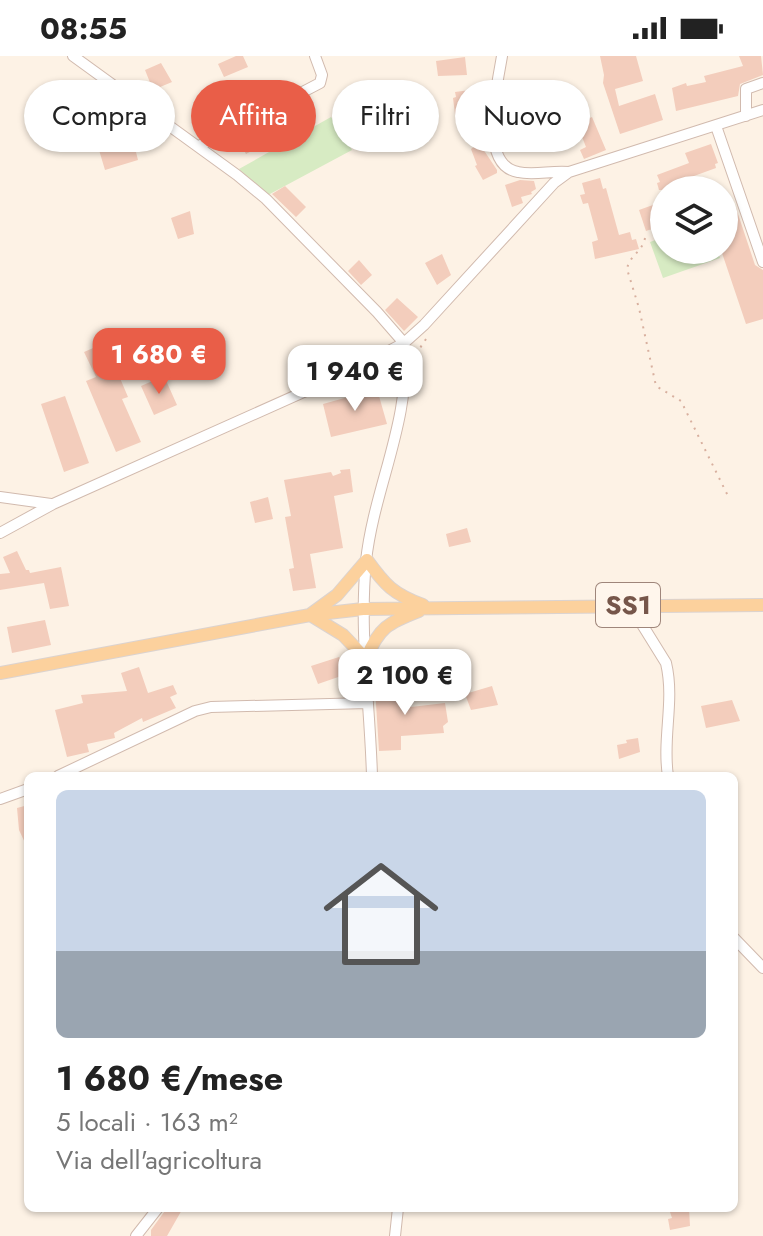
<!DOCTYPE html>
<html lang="it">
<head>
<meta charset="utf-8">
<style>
	:root { --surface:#fff; --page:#f2f2f2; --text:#222; --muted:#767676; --accent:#e95e48 }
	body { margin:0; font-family:Jost,sans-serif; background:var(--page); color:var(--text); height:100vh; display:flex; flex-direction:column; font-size:30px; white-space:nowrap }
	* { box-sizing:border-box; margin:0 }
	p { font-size:26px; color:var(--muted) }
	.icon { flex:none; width:44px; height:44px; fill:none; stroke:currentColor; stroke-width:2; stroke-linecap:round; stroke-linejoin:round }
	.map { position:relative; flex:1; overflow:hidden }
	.sheet { position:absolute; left:24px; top:716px; width:714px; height:440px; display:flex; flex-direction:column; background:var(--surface); border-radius:12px; box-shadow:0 2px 6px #0004 }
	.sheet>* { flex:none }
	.hud { position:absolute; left:24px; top:24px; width:716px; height:72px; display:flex; gap:16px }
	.buttons { position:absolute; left:650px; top:120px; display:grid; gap:16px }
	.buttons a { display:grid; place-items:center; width:88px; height:88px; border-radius:50%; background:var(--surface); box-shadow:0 2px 6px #0004; font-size:40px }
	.price { position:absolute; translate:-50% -68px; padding:0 18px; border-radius:16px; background:#fff; color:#222; font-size:26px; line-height:52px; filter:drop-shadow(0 2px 4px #0008) }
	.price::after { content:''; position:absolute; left:50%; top:48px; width:24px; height:18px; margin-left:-12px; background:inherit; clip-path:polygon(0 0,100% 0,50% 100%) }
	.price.current { background:var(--accent); color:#fff }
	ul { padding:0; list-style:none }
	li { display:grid; align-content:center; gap:16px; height:424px; padding:0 32px }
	li span { display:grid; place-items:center; height:248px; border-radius:12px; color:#555 }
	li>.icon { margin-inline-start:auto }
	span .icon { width:144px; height:144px; fill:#fffc; stroke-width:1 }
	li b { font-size:34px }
	.chip { padding:0 28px; border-radius:36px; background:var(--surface); box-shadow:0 2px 6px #0004; font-size:28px; line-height:72px }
	.chip.current { background:var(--accent); color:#fff }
	.status { display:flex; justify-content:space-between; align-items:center; height:56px; padding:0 40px; background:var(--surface); direction:ltr }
	.status svg { height:22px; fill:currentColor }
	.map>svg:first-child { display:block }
	.green { fill:#d7ebc3 }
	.building { fill:#f3cdbc }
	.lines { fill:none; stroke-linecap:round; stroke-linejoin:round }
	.minor-casing { stroke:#d1baae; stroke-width:12 }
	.major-casing { stroke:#dbd3d0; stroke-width:14 }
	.path { stroke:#d8b09f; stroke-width:2; stroke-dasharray:2 6; stroke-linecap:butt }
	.minor { stroke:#fff; stroke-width:10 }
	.major { stroke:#fcd19d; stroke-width:12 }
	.labels { text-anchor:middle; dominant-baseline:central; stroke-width:7; stroke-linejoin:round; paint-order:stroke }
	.shield { fill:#fff6ec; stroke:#9f867b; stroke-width:2 }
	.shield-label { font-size:26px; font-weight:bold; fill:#76564a }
</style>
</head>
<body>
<div class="status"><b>08:55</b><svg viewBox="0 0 49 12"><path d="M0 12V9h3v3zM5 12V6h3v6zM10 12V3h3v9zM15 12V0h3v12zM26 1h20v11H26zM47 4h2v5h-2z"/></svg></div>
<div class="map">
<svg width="763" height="1180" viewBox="0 0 763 1180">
	<rect width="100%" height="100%" fill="#fdf2e5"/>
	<path class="green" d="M331 61 352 94 268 139 239 113Z
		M664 181V194H717L720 202 663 222 650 186Z"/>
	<path class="building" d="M236 0H243L248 11 224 21 218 8Z
		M600 0H636L643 25 615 33 619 50 655 38 663 64 620 78 603 27 604 19Z
		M739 0H761L763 19 740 28 738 40 676 55 672 32 686 27 687 30 706 26 704 20 743 10Z
		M465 1 467 19 438 20 436 5Z
		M161 7 172 26 153 34 145 14Z
		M470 34 473 61 470 62 471 64 456 66 453 42 456 41 455 36Z
		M259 39 263 48 242 59 237 49Z
		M308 49 314 61 299 69 293 58Z
		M592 61 606 94 584 103 580 94 586 91 577 68Z
		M547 67 550 83 521 88 518 73Z
		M255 74 263 89 246 98 238 83Z
		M133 84 138 104 105 114 99 94Z
		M479 87 497 114V117L483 124 475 110 477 109 471 93Z
		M711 88 718 107 715 108 716 112 694 120 698 134H659L657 127 660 126 657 119 689 107 685 97Z
		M600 122 603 133 606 132 619 179 630 176 632 184 636 183 639 193 595 203 592 186 598 184 588 147 583 148 580 139 585 138 582 127Z
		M520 124 534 125 536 133 531 136 532 138 521 141 523 147 512 151 505 129Z
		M285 130 306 151 296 161 272 138Z
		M664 145V169L646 175 639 154Z
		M736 152 755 209 763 214V263L746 268 721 194H724V156Z
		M190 155 194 178 178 183 171 162Z
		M442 198 451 219 437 229 425 207Z
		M359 204 372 219 361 229 348 215Z
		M397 242 418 261 404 275 385 254Z
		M107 286 113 300 111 301 128 341 122 343 141 386 116 396 86 325 96 321 84 296Z
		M322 300 325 313 311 320 305 308Z
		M164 320 177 349 154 359 141 330Z
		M377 333 387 368 331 381 323 348Z
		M65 340 89 407 64 416 41 348Z
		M350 413 353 436 334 440 343 492 310 498 316 532 293 535 289 513 294 512 285 461 291 460 284 424 331 416 333 420 341 417 340 414Z
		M268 441 273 463 255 467 250 446Z
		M467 472 471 486 449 491 446 478Z
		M17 495 26 514H29L30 517 61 511 69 550 50 553 44 527 0 534V518L10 517 3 501Z
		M45 564 51 589 12 597 7 571Z
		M339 601 347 618 318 628 311 610Z
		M139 611 148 637 173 629 177 638 170 641 176 652 143 666 142 662 114 677 115 682 87 688 89 696 67 701 55 654 83 647 81 639 127 635 121 617Z
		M409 629 411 651 445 647 448 666 443 670 444 677 401 680V694L379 695 375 632Z
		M492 630 498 649 471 654 465 638Z
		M732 644 740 665 706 672 701 650Z
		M638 682 640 696 619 703 617 689 627 687 626 684Z
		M28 749V791H27L19 774 17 752Z
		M167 1152H183L167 1180H151V1174Z
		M689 1152 690 1170 670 1174 668 1163 672 1162 670 1156Z"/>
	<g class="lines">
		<defs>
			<path id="minor" d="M73 0 237 119 266 143 377 256 404 287C412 363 374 431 366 505 359 577 370 648 372 720
				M502 0C498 26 477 109 518 116 534 120 552 114 569 116
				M746 60V33L763 27
				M716 70 763 206
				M199 90 320 27 322 19 315 0
				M0 441 51 448
				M0 477 53 448 355 313 404 287 424 269 554 127 569 116 763 54
				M630 549 666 607C675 645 662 682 668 720
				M58 720 195 655 211 651 368 647
				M0 743 28 733
				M734 882 763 912
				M136 1180 158 1152
				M395 1180 398 1152"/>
			<path id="major" d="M311 558 337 539 367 504C385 529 393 538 423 549
				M312 560 343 579 366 603C379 571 388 567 419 555
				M0 617 310 559 363 553 763 549"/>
		</defs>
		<use href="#minor" class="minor-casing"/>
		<use href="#major" class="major-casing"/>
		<path class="path" d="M645 182C643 195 629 200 627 213L639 252 656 330 681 345 729 442
			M416 298 428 280"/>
		<use href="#minor" class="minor"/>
		<use href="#major" class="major"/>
	</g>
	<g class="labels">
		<rect class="shield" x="596" y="527" width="64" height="44" rx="6"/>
		<g class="shield-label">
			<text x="628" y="549">SS1</text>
		</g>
	</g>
</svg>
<div class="buttons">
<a><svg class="icon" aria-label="layers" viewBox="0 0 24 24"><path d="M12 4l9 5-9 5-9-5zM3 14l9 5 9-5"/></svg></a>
</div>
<b class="price current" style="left:159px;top:340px">1 680 €</b>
<b class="price" style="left:355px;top:357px">1 940 €</b>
<b class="price" style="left:405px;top:661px">2 100 €</b>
<div class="hud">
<a class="chip">Compra</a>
<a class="chip current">Affitta</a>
<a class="chip">Filtri</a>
<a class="chip">Nuovo</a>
</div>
<section class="sheet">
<ul>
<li><span style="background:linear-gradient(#c9d6e8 65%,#9aa5b1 0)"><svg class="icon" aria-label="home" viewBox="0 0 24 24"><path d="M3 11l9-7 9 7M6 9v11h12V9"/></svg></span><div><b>1 680 €/mese</b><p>5 locali · 163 m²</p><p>Via dell'agricoltura</p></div></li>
</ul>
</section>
</div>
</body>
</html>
